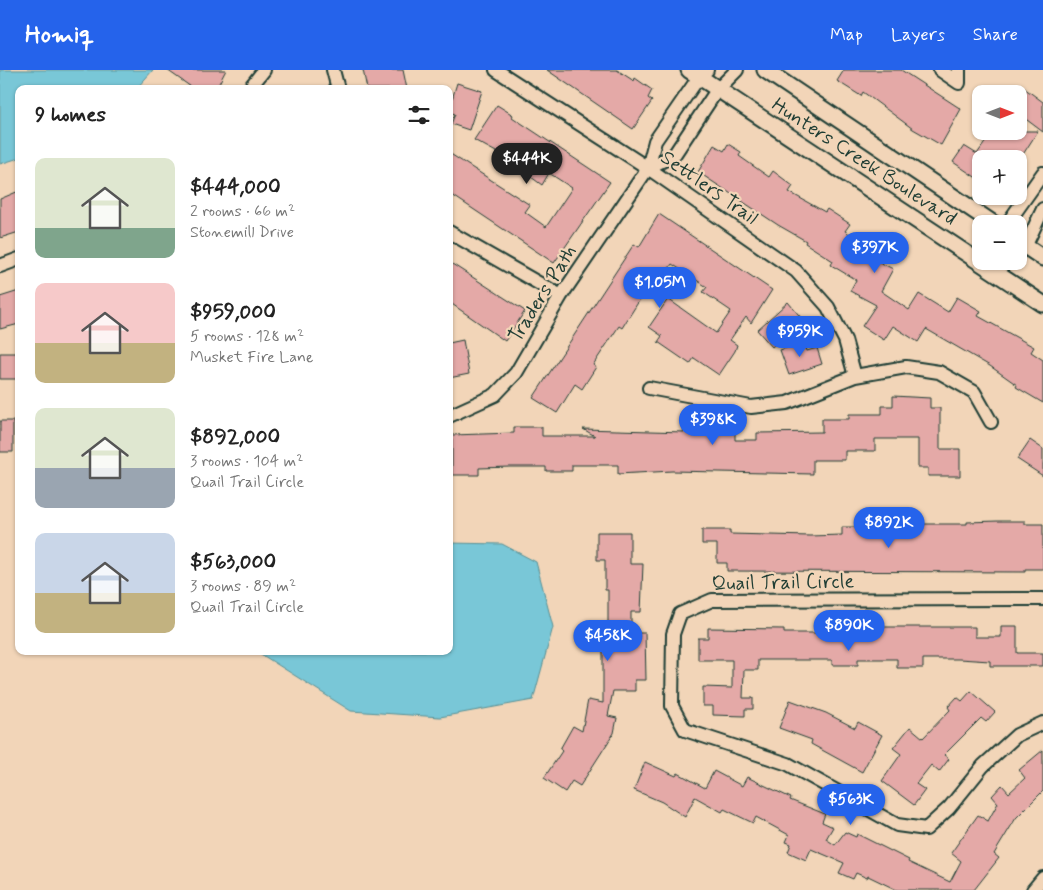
<!DOCTYPE html>
<html lang="en">
<head>
<meta charset="utf-8">
<style>
	:root { --surface:#fff; --page:#f6f6f6; --text:#222; --muted:#767676; --accent:#2563eb }
	body { margin:0; font-family:Mynerve,sans-serif; background:var(--page); color:var(--text); height:100vh; display:flex; flex-direction:column; font-size:19px; white-space:nowrap }
	* { box-sizing:border-box; margin:0 }
	p { font-size:16px; color:var(--muted) }
	.icon { flex:none; width:28px; height:28px; fill:none; stroke:currentColor; stroke-width:2; stroke-linecap:round; stroke-linejoin:round }
	.map { position:relative; flex:1; overflow:hidden }
	.panel { position:absolute; left:15px; top:15px; width:438px; height:570px; display:flex; flex-direction:column; background:var(--surface); border-radius:10px; box-shadow:0 1px 4px #0004 }
	.panel>* { flex:none }
	.needle { width:32px; rotate:90deg }
	.controls { position:absolute; left:972px; top:15px; display:grid; gap:10px }
	.controls a { display:grid; place-items:center; width:55px; height:55px; border-radius:10px; background:var(--surface); box-shadow:0 1px 4px #0004; font-size:25px }
	.price { position:absolute; translate:-50% -42px; padding:0 11px; border-radius:18px; background:var(--accent); color:#fff; font-size:16px; line-height:32px; filter:drop-shadow(0 1px 2px #0008) }
	.price::after { content:''; position:absolute; left:50%; top:30px; width:15px; height:11px; margin-left:-8px; background:inherit; clip-path:polygon(0 0,100% 0,50% 100%) }
	.price.on { background:#222; color:#fff }
	ul { padding:0; list-style:none }
	li { display:flex; align-items:center; gap:15px; height:125px; padding:0 20px }
	li span { display:grid; place-items:center; flex:none; width:140px; height:100px; border-radius:10px; color:#555 }
	li>.icon { margin-inline-start:auto }
	span .icon { width:60px; height:60px; fill:#fffc; stroke-width:1 }
	li b { font-size:21px }
	h2 { display:flex; justify-content:space-between; align-items:center; height:60px; padding:0 20px; font-size:21px }
	header { display:flex; align-items:center; gap:30px; box-sizing:border-box; height:70px; padding:0 25px; background:var(--accent); color:#fff }
	header strong { font-size:24px }
	nav { display:flex; gap:28px; margin-inline-start:auto; font-size:18px }
	.map>svg:first-child { display:block }
	.water { fill:#79c7d7; stroke:#559096 }
	.building { fill:#e4a9a7; stroke:#1f3d34 }
	.lines { fill:none; stroke-linecap:round; stroke-linejoin:round }
	.minor-casing { stroke:#1f3d34; stroke-width:16 }
	.tertiary-casing { stroke:#1f3d34; stroke-width:19 }
	.minor { stroke:#f2d5b8; stroke-width:12 }
	.tertiary { stroke:#f2d5b8; stroke-width:15 }
	.labels { text-anchor:middle; dominant-baseline:central; stroke-width:4.5; stroke-linejoin:round; paint-order:stroke }
	.street-label { font-size:20px; fill:#1f3d34; stroke:#f2d5b8 }
</style>
</head>
<body>
<header>
<strong>Homiq</strong>
<nav><a>Map</a><a>Layers</a><a>Share</a></nav>
</header>
<div class="map">
<svg width="1043" height="820" viewBox="0 0 1043 820">
	<rect width="100%" height="100%" fill="#f2d5b8"/>
	<filter id="ink" filterUnits="userSpaceOnUse"><feTurbulence type="fractalNoise" baseFrequency=".02" numOctaves="2"/><feDisplacementMap in="SourceGraphic" scale="10" xChannelSelector="R" yChannelSelector="G"/><feConvolveMatrix kernelMatrix="1 2 1 2 8 2 1 2 1" color-interpolation-filters="sRGB"/></filter>
	<g filter="url(#ink)">
		<path class="water" d="M0 0H153L136 19H19V88L0 94Z
			M449 473 502 474 536 492 553 557 533 630 440 647 351 641 256 581H449Z"/>
		<path class="building" d="M167 0H226L216 19H194Z
			M363 0H403L407 19H367Z
			M547 0H617L634 11 635 8 652 20 648 28 652 31 633 59Z
			M844 0H901L961 39 941 75 913 59 863 22 861 26 837 11Z
			M457 13 482 21 469 60 451 54 455 44 449 42V39Z
			M1024 18 1043 32V62L1019 44V26Z
			M497 35 513 45 512 47 610 112 554 193 449 123V83L530 135 525 142 546 157 572 118 549 103 542 115 520 99 522 96 474 70Z
			M993 61H1038L1020 89H981V111L953 92 964 76 977 84Z
			M728 74 741 82 739 86 769 107 773 101 793 116 789 122 825 142 827 139 850 154 845 161 871 178 866 185 893 199 881 221 909 240 919 224 948 242 957 227 981 241 978 246 1034 277 1031 282 1043 290V333L1016 317 1017 315 990 296 926 259 918 272 893 256 884 270 862 256 876 235 850 221 856 210 831 195 833 191 805 173 806 171 778 155 698 102 714 75 724 81Z
			M19 121V162L0 168V129Z
			M659 144 772 220 751 253 746 247 730 270 737 275 735 281 719 305 694 288 690 294 658 272 662 266 649 257 668 229 716 263 731 241 703 222 707 217 672 194 660 211 654 207 622 258 619 256 593 295 596 297 582 319 575 314 557 343 533 328 634 174 639 177Z
			M449 192 525 241 505 271 449 232Z
			M19 221V254L0 259V227Z
			M788 232 803 250 772 277 757 260Z
			M463 270 469 304 449 308V273Z
			M804 272 807 281 817 278 822 294 789 305 780 280Z
			M0 283H19V309H0Z
			M893 326 930 328V338H940V379H960V406H928V398H918V369H875V381H845V390H813V404L672 401 618 404V395H572V401H546V397H510L479 398V405H452V365L514 363V357H542V366H595L583 359 684 362V357H711V361H735V370H757V363L822 362V349H849V344H882V336H893Z
			M0 351H13V382H0Z
			M1030 370 1043 379V406L1017 389Z
			M998 451H1025V454H1043V499H1025V502L727 501V493H717V474H702V460H730V464L810 466 842 465V457H868V463H905V454H967V452Z
			M597 462H630V494H643L641 542H631V563H645L646 610H635V621H613L608 646 617 648 614 663 580 716 572 711 565 722 544 708 562 681 560 679 573 656 582 661 588 630 603 633V579H606L608 563V520H605V490H597Z
			M1001 556H1017V583H1043V596H990V591L959 589H923V598H897V589H858V595H832V590H758V600H744L743 628H753V639H745V646L713 645V636H703V617L732 618V590H698V568H708V558L784 559V563H832V557H975V567H1001Z
			M971 621 995 642 986 652 981 648 944 685 949 689 939 702 931 695 916 714 925 720 914 735 882 711 901 684 893 678 910 657 923 668 950 640 948 637 957 627 962 631Z
			M790 630 826 643 855 658 858 652 882 665 862 702 811 674 812 670 779 658Z
			M1043 680V721L1016 748 994 784 999 788 974 820H897L868 806 867 808 856 803 853 809 839 803 844 793 811 779 806 790 788 782 791 774 786 772 789 765 756 747 753 753 724 739 722 742 695 727 685 747 662 732 634 720 645 692 676 706 678 703 705 718 714 701 742 716 747 707 791 728 790 730 825 744 822 752 833 757 826 769 835 775 845 762 856 767 857 764 909 790 908 792 950 812 961 791 951 783 978 745 988 751 998 733 992 726 1002 715 1009 723 1025 708 1019 700Z"/>
		<g class="lines">
			<defs>
				<path id="minor" d="M333 0 338 19
					M496 0 648 98 796 201 828 237 845 270 855 306
					M940 0 959 13V0
					M249 19 264 0
					M648 98 674 85 717 20 737 0
					M1007 154 1043 103
					M449 162 561 226
					M1019 182 1025 177 1043 139
					M0 196 19 189
					M996 201 1007 191
					M649 318 751 337 787 333 855 306 906 297 939 302 974 322 991 352
					M449 346 495 325 516 303 561 226 648 98 655 71 699 7 707 0
					M1043 529 712 530 680 544 673 564 672 636 685 660 788 694 897 755 926 759 949 738 983 696 1017 665 1043 653
					M1033 820 1043 808"/>
				<path id="tertiary" d="M689 0 1043 234
					M765 0 994 154
					M1019 172 1043 188"/>
			</defs>
			<use href="#minor" class="minor-casing"/>
			<use href="#tertiary" class="tertiary-casing"/>
			<use href="#minor" class="minor"/>
			<use href="#tertiary" class="tertiary"/>
		</g>
	</g>
	<g class="labels">
		<g class="street-label">
			<text transform="translate(864 92) rotate(33)">Hunters Creek Boulevard</text>
			<text transform="translate(709 118) rotate(35)">Settlers Trail</text>
			<text transform="translate(543 224) rotate(-58)">Traders Path</text>
			<text transform="translate(783 513) rotate(-1)">Quail Trail Circle</text>
		</g>
	</g>
</svg>
<div class="controls">
<a><svg class="needle" viewBox="-14 -14 28 28"><path d="M0-13l5 13h-10z" fill="#e53935"/><path d="M0 13l5-13h-10z" fill="#767676"/></svg></a>
<a>+</a>
<a>−</a>
</div>
<b class="price on" style="left:527px;top:115px">$444K</b>
<b class="price" style="left:875px;top:204px">$397K</b>
<b class="price" style="left:660px;top:239px">$1.05M</b>
<b class="price" style="left:800px;top:288px">$959K</b>
<b class="price" style="left:713px;top:376px">$398K</b>
<b class="price" style="left:889px;top:479px">$892K</b>
<b class="price" style="left:849px;top:582px">$890K</b>
<b class="price" style="left:608px;top:592px">$458K</b>
<b class="price" style="left:851px;top:756px">$563K</b>
<section class="panel">
<h2>9 homes<svg class="icon" aria-label="filters" viewBox="0 0 24 24"><path d="M4 7h16M4 17h16"/><circle cx="9" cy="7" r="2"/><circle cx="15" cy="17" r="2"/></svg></h2>
<ul>
<li><span style="background:linear-gradient(#dfe7d0 70%,#7fa58c 0)"><svg class="icon" aria-label="home" viewBox="0 0 24 24"><path d="M3 11l9-7 9 7M6 9v11h12V9"/></svg></span><div><b>$444,000</b><p>2 rooms · 66 m²</p><p>Stonemill Drive</p></div></li>
<li><span style="background:linear-gradient(#f6c9c9 60%,#c2b280 0)"><svg class="icon" aria-label="home" viewBox="0 0 24 24"><path d="M3 11l9-7 9 7M6 9v11h12V9"/></svg></span><div><b>$959,000</b><p>5 rooms · 128 m²</p><p>Musket Fire Lane</p></div></li>
<li><span style="background:linear-gradient(#dfe7d0 60%,#9aa5b1 0)"><svg class="icon" aria-label="home" viewBox="0 0 24 24"><path d="M3 11l9-7 9 7M6 9v11h12V9"/></svg></span><div><b>$892,000</b><p>3 rooms · 104 m²</p><p>Quail Trail Circle</p></div></li>
<li><span style="background:linear-gradient(#c9d6e8 60%,#c2b280 0)"><svg class="icon" aria-label="home" viewBox="0 0 24 24"><path d="M3 11l9-7 9 7M6 9v11h12V9"/></svg></span><div><b>$563,000</b><p>3 rooms · 89 m²</p><p>Quail Trail Circle</p></div></li>
</ul>
</section>
</div>
</body>
</html>
